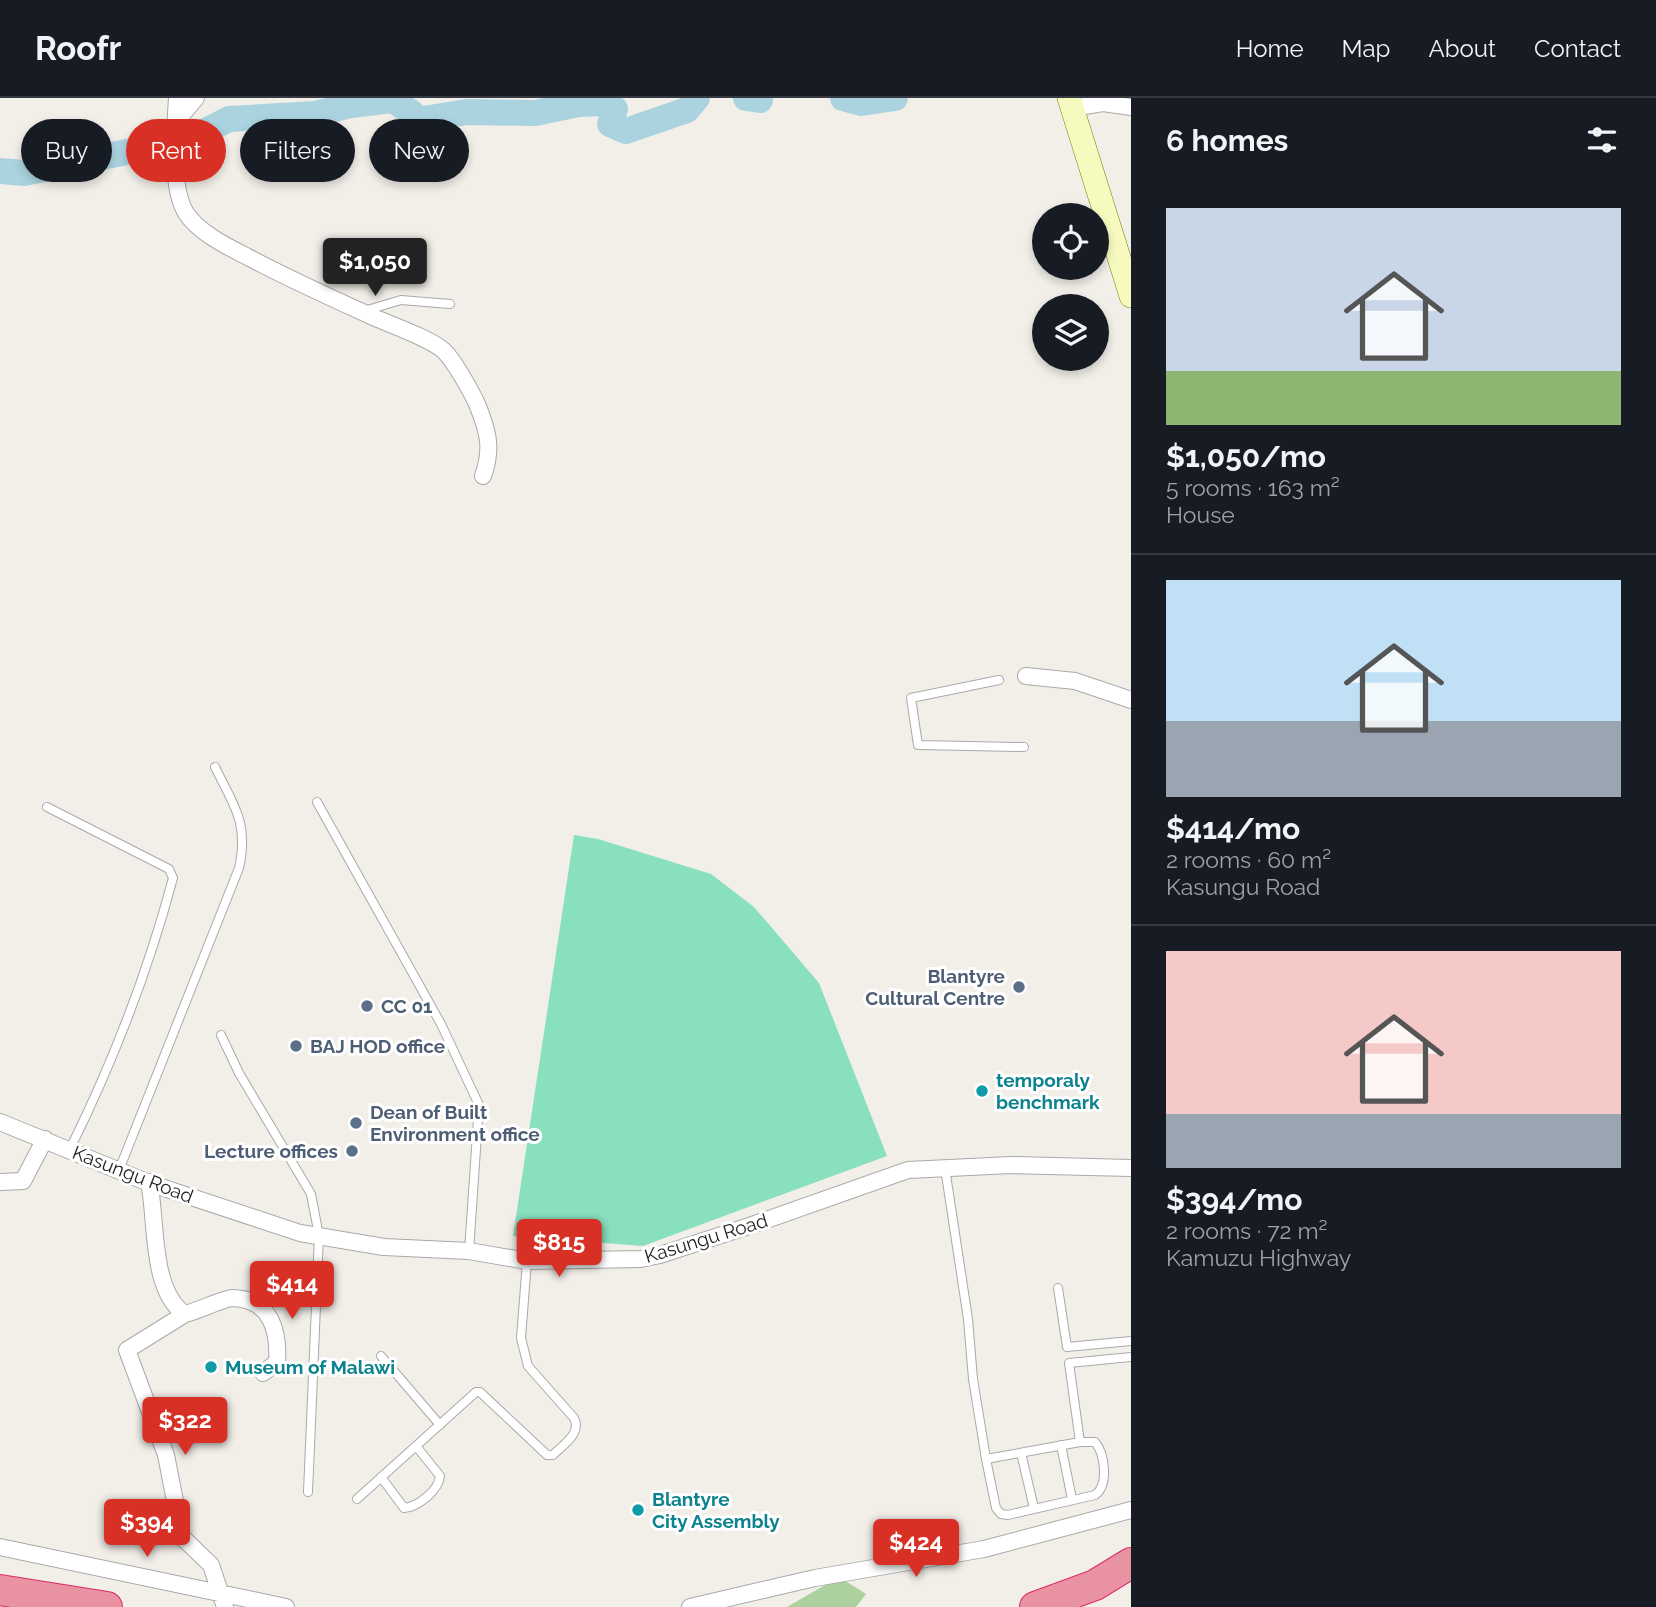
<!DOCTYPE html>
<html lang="en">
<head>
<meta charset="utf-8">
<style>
	:root { --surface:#171b24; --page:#20242c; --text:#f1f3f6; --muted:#9ea1a6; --line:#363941; --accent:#d93025 }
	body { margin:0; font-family:Raleway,sans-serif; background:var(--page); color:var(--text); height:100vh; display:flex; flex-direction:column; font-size:26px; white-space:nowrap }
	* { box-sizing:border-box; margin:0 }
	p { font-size:23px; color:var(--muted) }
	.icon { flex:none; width:38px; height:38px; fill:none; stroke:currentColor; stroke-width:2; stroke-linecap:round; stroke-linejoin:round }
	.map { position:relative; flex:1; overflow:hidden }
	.side { display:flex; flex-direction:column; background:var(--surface); width:525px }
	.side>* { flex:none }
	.top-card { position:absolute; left:21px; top:21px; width:665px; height:63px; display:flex; gap:14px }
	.buttons { position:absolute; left:1032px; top:105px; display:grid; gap:14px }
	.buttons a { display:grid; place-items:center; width:77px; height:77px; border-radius:50%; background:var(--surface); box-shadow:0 4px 10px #0003; font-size:35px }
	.price { position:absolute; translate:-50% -60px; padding:0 16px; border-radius:7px; background:var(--accent); color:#fff; font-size:23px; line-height:46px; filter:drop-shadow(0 2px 4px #0008) }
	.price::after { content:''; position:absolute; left:50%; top:42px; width:21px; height:16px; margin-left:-10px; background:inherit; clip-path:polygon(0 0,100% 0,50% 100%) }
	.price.on { background:#222; color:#fff }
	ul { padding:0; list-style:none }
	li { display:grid; align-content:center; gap:14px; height:371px; padding:0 35px }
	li+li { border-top:2px solid var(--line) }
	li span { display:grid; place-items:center; height:217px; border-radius:0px; color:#555 }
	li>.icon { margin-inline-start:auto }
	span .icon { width:126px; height:126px; fill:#fffc; stroke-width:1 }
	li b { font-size:30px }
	h2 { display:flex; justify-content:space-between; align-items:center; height:84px; padding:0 35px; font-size:30px }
	.pill { padding:0 24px; border-radius:32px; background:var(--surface); box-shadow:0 4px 10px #0003; font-size:24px; line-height:63px }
	.pill.on { background:var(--accent); color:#fff }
	header { display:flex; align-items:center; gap:42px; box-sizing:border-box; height:98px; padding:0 35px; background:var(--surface); border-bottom:2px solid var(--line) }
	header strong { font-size:33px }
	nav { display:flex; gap:38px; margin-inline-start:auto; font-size:24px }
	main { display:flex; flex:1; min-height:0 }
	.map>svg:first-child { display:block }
	.forest { fill:#add19e }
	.pitch { fill:#88e0be }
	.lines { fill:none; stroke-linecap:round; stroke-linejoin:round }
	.river { stroke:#aad3df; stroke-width:26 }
	.lane-casing { stroke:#a9a9a9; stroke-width:10 }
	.street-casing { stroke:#a9a9a9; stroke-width:18 }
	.secondary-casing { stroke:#707d05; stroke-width:24 }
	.highway-casing { stroke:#dc2a67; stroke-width:32 }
	.lane { stroke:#fff; stroke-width:8 }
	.street { stroke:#fff; stroke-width:16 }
	.secondary { stroke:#f7fabf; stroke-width:23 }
	.highway { stroke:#e892a2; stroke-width:30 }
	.service-dot { fill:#5c6f8a; stroke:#fff; stroke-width:2.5 }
	.culture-dot { fill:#0f9aa8; stroke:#fff; stroke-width:2.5 }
	.labels { text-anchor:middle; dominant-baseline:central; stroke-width:6; stroke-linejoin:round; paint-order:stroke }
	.service-label { font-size:19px; font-weight:bold; fill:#4e5e75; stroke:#fff; text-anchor:start }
	.culture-label { font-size:19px; font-weight:bold; fill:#0d838f; stroke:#fff; text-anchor:start }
	.street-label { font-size:19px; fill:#222; stroke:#fff }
</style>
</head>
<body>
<header>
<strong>Roofr</strong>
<nav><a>Home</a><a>Map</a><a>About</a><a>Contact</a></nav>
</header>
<main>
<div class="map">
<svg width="1131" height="1509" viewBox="0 0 1131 1509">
	<rect width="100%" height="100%" fill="#f2efe9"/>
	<path class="forest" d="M839 1479 866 1496 856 1509H787Z"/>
	<path class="pitch" d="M574 737 598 741 711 776 754 809 819 885 887 1058 643 1148 513 1138Z"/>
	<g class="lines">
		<path class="river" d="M746 0 760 2V0
			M843 0 861 5 895 0
			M0 73 24 75 190 41 229 21 315 16 351 7 393 2 412 15 417 22 467 14 535 15 579 6 599 5 615 11 610 26 626 33 687 12 697 0"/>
		<defs>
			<path id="lane" d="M364 213 401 202 450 206
				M999 582 911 600 918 647 1024 649
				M317 704 441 926 479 1007 469 1153
				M47 709 169 771 173 780C148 874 113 964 70 1051
				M221 937 239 975 311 1096 319 1138 308 1394
				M945 1070 968 1221 973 1281 986 1361 1080 1344 1069 1265 1131 1259
				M119 1072 239 770C249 725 234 708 215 669
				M1058 1190 1067 1249 1131 1243
				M381 1258 440 1327
				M1061 1347 1072 1401
				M1021 1355 1034 1410
				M986 1361 996 1410 1001 1416 1008 1417 1095 1397C1109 1387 1105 1356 1095 1344H1080
				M381 1379 404 1410C418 1409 439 1392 440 1378L416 1348
				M357 1401 476 1294H480L547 1357H553C564 1346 582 1335 574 1320L528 1268 521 1240 527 1163"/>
			<path id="street" d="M177 0C175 31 170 89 186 115 198 134 226 148 246 158 287 180 329 199 371 218 391 227 427 239 443 252 454 262 471 293 477 306 488 333 493 350 483 378
				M1072 10 1103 5 1131 9
				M175 25 196 0
				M1026 578 1075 583 1131 602
				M0 1024 149 1085 300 1135 384 1149 469 1153 527 1163 641 1161 660 1157 752 1127 908 1072 1011 1067 1131 1070
				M0 1084 23 1083 45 1041
				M149 1084C157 1121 150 1193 185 1216 198 1213 224 1200 233 1200 271 1201 279 1233 277 1264L263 1275
				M185 1216 127 1252 166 1357 182 1439 211 1467 225 1509
				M0 1449 286 1509
				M690 1509 815 1480 984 1451 1131 1412"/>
			<path id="secondary" d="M1069 0 1131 198"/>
			<path id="highway" d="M0 1492 107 1509
				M1035 1509 1095 1487 1131 1465"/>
		</defs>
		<use href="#lane" class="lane-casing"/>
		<use href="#street" class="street-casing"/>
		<use href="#secondary" class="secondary-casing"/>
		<use href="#highway" class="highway-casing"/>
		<use href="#lane" class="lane"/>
		<use href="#street" class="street"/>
		<use href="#secondary" class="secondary"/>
		<use href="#highway" class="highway"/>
	</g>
	<g class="service-dot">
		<circle cx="1019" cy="889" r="7"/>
		<circle cx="367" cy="908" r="7"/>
		<circle cx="296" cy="948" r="7"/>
		<circle cx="356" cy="1025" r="7"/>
		<circle cx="352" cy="1053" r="7"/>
	</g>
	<g class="culture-dot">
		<circle cx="982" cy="993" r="7"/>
		<circle cx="211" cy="1269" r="7"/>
		<circle cx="638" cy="1412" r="7"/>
	</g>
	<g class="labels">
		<g class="service-label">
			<text x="1005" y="878" text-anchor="end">Blantyre<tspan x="1005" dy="22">Cultural Centre</tspan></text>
			<text x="381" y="908">CC 01</text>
			<text x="310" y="948">BAJ HOD office</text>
			<text x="370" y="1014">Dean of Built<tspan x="370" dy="22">Environment office</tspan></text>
			<text x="338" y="1053" text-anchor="end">Lecture offices</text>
		</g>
		<g class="culture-label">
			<text x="996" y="982">temporaly<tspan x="996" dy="22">benchmark</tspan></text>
			<text x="225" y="1269">Museum of Malawi</text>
			<text x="652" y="1401">Blantyre<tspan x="652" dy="22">City Assembly</tspan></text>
		</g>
		<g class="street-label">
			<text transform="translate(133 1076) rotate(21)">Kasungu Road</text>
			<text transform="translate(706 1140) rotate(-17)">Kasungu Road</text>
		</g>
	</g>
</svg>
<div class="buttons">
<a><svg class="icon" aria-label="locate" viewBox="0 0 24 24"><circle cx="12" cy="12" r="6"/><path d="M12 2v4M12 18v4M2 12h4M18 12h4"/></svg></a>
<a><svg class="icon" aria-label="layers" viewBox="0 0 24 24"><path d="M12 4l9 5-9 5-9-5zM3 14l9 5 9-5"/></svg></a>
</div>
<b class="price on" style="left:375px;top:200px">$1,050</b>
<b class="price" style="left:559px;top:1181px">$815</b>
<b class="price" style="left:292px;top:1223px">$414</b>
<b class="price" style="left:185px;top:1359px">$322</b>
<b class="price" style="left:147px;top:1461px">$394</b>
<b class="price" style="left:916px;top:1481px">$424</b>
<div class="top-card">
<a class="pill">Buy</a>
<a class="pill on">Rent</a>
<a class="pill">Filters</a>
<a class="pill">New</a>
</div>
</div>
<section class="side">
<h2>6 homes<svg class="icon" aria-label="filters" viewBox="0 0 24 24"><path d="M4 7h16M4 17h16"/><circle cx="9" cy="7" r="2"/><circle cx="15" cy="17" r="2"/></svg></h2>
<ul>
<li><span style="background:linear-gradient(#c9d6e8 75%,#8fb573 0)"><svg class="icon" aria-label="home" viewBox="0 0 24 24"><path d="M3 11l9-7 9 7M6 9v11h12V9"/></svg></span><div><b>$1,050/mo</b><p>5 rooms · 163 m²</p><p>House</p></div></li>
<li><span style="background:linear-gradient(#bfe0f5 65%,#9aa5b1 0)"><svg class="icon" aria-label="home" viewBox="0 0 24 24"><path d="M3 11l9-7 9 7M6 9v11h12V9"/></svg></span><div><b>$414/mo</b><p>2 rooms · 60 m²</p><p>Kasungu Road</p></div></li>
<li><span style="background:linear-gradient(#f6c9c9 75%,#9aa5b1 0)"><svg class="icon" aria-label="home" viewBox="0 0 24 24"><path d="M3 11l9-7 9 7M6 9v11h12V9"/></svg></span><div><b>$394/mo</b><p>2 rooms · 72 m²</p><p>Kamuzu Highway</p></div></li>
</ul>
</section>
</main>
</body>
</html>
